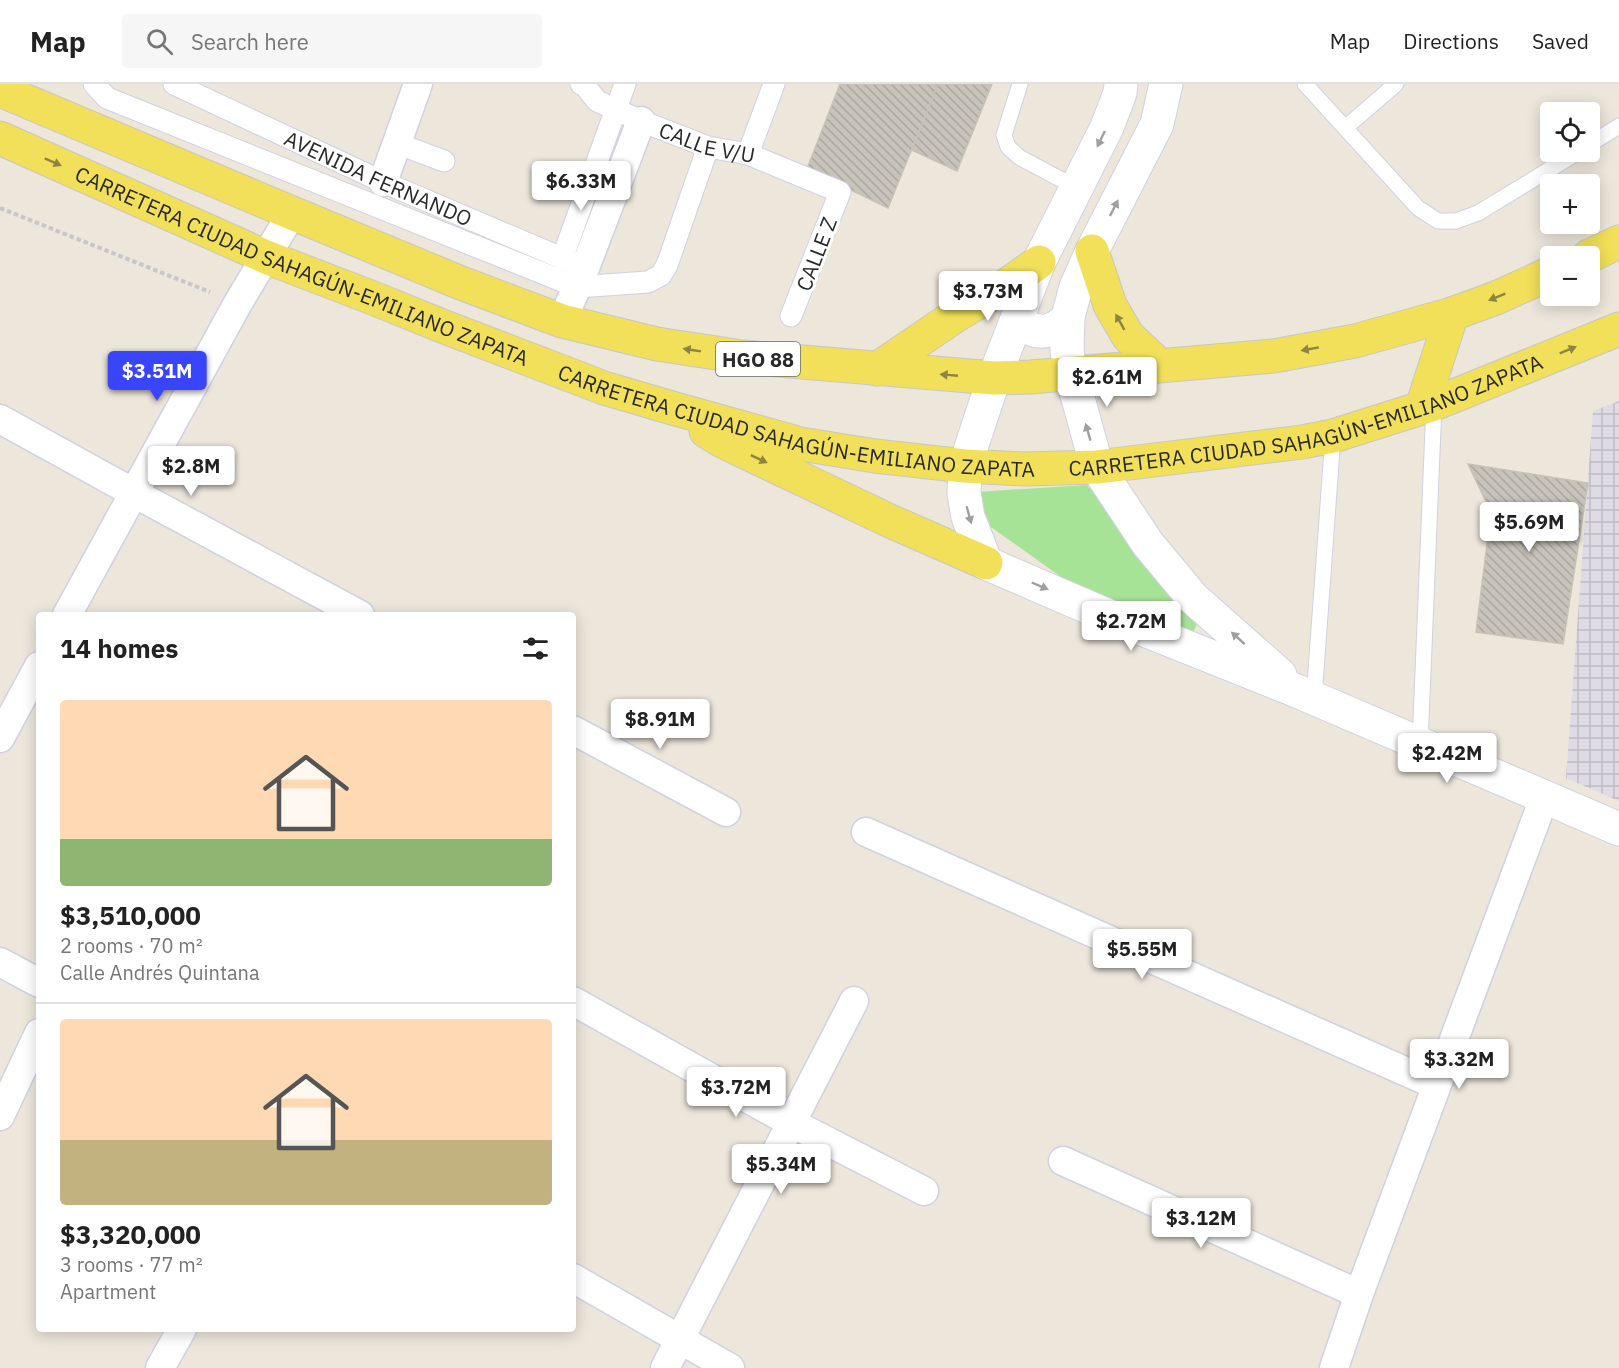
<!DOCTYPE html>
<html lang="en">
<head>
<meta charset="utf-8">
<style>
	:root { --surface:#fff; --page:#f6f6f6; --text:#222; --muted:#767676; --line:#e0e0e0; --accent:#3845fb }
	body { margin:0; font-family:"IBM Plex Sans",sans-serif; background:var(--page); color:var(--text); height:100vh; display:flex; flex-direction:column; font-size:22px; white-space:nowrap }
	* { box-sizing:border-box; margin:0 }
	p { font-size:20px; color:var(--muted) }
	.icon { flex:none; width:33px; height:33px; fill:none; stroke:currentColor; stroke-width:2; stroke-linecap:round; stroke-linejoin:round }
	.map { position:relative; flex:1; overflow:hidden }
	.drawer { position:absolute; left:36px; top:528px; width:540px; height:720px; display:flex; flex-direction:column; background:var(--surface); border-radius:6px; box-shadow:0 3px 15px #0003 }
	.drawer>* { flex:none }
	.buttons { position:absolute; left:1540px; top:18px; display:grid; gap:12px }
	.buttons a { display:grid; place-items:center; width:60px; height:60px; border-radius:6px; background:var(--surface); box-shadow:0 3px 15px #0003; font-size:30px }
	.price { position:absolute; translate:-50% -51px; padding:0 14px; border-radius:6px; background:#fff; color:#222; font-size:20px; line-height:39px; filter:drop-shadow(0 2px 3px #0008) }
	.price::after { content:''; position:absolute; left:50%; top:36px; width:18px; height:14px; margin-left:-9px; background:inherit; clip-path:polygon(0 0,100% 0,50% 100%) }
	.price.selected { background:var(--accent); color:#fff }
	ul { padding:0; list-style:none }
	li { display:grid; align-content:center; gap:12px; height:318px; padding:0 24px }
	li+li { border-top:2px solid var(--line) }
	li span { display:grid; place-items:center; height:186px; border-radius:6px; color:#555 }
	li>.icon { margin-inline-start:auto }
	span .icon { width:108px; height:108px; fill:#fffc; stroke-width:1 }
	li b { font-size:26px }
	h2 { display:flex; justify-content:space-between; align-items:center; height:72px; padding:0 24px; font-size:26px }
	header { display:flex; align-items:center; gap:36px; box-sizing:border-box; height:84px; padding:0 30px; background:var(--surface); border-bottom:2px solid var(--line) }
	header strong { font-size:28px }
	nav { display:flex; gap:33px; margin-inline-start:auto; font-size:21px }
	.search { width:420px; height:54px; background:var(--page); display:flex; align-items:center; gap:15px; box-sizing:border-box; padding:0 21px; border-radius:6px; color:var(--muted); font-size:22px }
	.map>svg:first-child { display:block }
	.industrial { fill:url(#industrial-grid) }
	.grass { fill:#a7e396 }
	.building { fill:url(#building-back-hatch); stroke:#c7c3b4; stroke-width:1.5 }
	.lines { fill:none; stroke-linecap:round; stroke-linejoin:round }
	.service-casing { stroke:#d0d1e2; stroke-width:17 }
	.pedestrian-casing { stroke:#d0d1e2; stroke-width:23 }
	.minor-casing { stroke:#d0d1e2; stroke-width:31 }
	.tertiary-casing { stroke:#d0d1e2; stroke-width:35 }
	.primary-casing { stroke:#c7c7c7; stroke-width:35 }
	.path { stroke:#c7c7c7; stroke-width:4; stroke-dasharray:4.5 3; stroke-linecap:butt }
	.service { stroke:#fff; stroke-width:15 }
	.pedestrian { stroke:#fff; stroke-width:21 }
	.minor { stroke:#fff; stroke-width:28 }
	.tertiary { stroke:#fff; stroke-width:33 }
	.primary { stroke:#f2e05a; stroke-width:33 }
	.oneway { fill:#9f9f9f }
	.oneway2 { fill:#8e8442 }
	.labels { text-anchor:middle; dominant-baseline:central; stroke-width:6; stroke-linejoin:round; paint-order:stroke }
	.shield { fill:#fff; stroke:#696969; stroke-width:1.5 }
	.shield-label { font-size:20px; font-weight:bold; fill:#292929 }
	.street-label { font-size:21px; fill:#292929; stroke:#fff }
</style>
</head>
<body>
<header>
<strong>Map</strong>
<div class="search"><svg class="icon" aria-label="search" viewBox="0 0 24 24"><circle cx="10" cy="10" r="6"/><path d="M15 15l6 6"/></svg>Search here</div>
<nav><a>Map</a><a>Directions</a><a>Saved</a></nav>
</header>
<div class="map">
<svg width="1619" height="1284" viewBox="0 0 1619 1284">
	<defs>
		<pattern id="industrial-grid" width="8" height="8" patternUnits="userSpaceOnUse" patternTransform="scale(1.5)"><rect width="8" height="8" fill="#dfdbe4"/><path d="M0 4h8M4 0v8" fill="none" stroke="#bfbcc4"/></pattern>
		<pattern id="building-back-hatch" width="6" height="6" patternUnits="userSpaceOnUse" patternTransform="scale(1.5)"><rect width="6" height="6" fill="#c7c3ba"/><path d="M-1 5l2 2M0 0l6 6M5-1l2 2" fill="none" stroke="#aba8a0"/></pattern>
	</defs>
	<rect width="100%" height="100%" fill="#ece6db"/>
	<path class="industrial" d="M1619 317V717L1566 694 1593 327Z"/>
	<path class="grass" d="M1087 401 1200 534 1192 550 1078 505 991 443 976 408Z"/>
	<path class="building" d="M840 0H938L888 124 807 85Z
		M938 0H992L957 87 912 66Z
		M1468 380 1588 399 1563 560 1476 548 1491 428Z"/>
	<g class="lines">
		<defs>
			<path id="service" d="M1020 0 1004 51 1008 63 1019 73 1077 104
				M1305 0 1418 124 1438 137H1456L1478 129 1578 68
				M1345 44 1396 0
				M1590 60 1619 42
				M1314 614 1333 352
				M1420 661 1434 320"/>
			<g id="pedestrian">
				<path d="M94 0 107 14 577 203 648 198 661 191 667 181 708 63"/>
				<path id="s1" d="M174 0 383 98 585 184"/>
				<path id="s2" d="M581 0 585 2 597 17 641 37 708 63 748 70 840 108 791 232"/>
				<path d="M396 59 444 77"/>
				<path d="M748 70 774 0"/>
				<path d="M562 175 625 0"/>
			</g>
			<path id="minor" d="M383 98 418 0
				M562 237 585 184 641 37
				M0 335 134 409 360 531
				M67 531 238 219 292 129
				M573 646 726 728
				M0 654 39 582
				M866 748 1436 1001
				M0 878 39 899
				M573 917 792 1039 924 1107
				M0 1032 39 949
				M1063 1077 1359 1210
				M573 1194 730 1284
				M160 1284 182 1245
				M665 1284 854 917
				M1334 1284 1359 1210 1544 714"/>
			<path id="tertiary" d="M1121 0 1120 9 1107 43 1039 178 994 294 965 382 964 409 968 433 986 479 1097 527 1297 607 1619 745
				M1166 0 1157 40 1092 167 1076 203 1068 233 1067 267 1071 289 1097 383 1148 460 1193 514 1280 591
				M1017 235C1034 252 1053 251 1068 233"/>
			<g id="primary">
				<path d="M0 6 292 129 461 199 562 237 657 260 742 273 994 294 1031 293 1274 272 1355 257 1452 230 1496 214 1551 189"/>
				<path id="s3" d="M0 54 266 173 373 214 442 242 604 304 672 324 801 360 875 372 965 382 1024 385 1097 383 1302 358 1333 352 1434 320 1619 245"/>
				<path d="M1092 167 1110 221 1128 252 1159 281"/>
				<path d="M1589 172 1619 158"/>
				<path d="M877 285 955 232 1007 201 1039 178"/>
				<path d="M1422 323 1452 230"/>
				<path d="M706 347 722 357 890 437 986 479"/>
			</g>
		</defs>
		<use href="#service" class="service-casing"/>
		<use href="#pedestrian" class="pedestrian-casing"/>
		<use href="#minor" class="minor-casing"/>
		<use href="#tertiary" class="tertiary-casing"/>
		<use href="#primary" class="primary-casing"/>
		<path class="path" d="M0 124 210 208"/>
		<use href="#service" class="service"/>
		<use href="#pedestrian" class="pedestrian"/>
		<use href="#minor" class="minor"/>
		<use href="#tertiary" class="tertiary"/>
		<use href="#primary" class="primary"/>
	</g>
	<defs><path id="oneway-solid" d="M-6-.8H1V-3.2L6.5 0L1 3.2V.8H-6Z" transform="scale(1.5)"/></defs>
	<g class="oneway">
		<use href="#oneway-solid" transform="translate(1101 55) rotate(116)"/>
		<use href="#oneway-solid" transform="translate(1114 124) rotate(-63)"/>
		<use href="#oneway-solid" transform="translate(1088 348) rotate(-106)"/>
		<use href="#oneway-solid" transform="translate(969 431) rotate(75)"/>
		<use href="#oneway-solid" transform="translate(1040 502) rotate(23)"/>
		<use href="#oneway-solid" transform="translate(1238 554) rotate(-138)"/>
	</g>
	<g class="oneway2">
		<use href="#oneway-solid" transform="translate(53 78) rotate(24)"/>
		<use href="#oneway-solid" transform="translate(1497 213) rotate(158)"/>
		<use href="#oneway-solid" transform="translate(1120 238) rotate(-119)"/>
		<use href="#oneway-solid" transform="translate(1310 265) rotate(170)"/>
		<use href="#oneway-solid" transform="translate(692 266) rotate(-171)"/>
		<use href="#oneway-solid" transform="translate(1568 266) rotate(-22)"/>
		<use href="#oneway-solid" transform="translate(949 291) rotate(-175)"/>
		<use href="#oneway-solid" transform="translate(759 375) rotate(25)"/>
	</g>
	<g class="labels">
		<rect class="shield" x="716" y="258" width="84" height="34" rx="4.5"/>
		<g class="shield-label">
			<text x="758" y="275">HGO 88</text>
		</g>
		<g class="street-label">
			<text stroke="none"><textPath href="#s2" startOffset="142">CALLE V/U</textPath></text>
			<text stroke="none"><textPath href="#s1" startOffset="225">AVENIDA FERNANDO</textPath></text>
			<text transform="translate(816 170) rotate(-69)">CALLE Z</text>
			<text stroke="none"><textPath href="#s3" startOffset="328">CARRETERA CIUDAD SAHAGÚN-EMILIANO ZAPATA</textPath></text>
			<text stroke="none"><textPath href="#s3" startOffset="1372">CARRETERA CIUDAD SAHAGÚN-EMILIANO ZAPATA</textPath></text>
			<text stroke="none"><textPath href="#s3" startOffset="850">CARRETERA CIUDAD SAHAGÚN-EMILIANO ZAPATA</textPath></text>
		</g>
	</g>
</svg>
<div class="buttons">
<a><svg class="icon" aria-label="locate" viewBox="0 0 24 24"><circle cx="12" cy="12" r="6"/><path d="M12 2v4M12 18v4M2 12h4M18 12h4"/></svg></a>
<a>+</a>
<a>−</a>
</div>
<b class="price" style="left:581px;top:128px">$6.33M</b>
<b class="price" style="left:988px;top:238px">$3.73M</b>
<b class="price selected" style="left:157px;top:318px">$3.51M</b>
<b class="price" style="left:1107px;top:324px">$2.61M</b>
<b class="price" style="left:191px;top:413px">$2.8M</b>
<b class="price" style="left:1529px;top:469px">$5.69M</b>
<b class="price" style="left:1131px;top:568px">$2.72M</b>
<b class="price" style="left:660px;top:666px">$8.91M</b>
<b class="price" style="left:1447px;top:700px">$2.42M</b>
<b class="price" style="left:1142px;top:896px">$5.55M</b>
<b class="price" style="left:1459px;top:1006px">$3.32M</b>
<b class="price" style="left:736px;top:1034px">$3.72M</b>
<b class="price" style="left:781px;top:1111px">$5.34M</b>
<b class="price" style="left:1201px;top:1165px">$3.12M</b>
<section class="drawer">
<h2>14 homes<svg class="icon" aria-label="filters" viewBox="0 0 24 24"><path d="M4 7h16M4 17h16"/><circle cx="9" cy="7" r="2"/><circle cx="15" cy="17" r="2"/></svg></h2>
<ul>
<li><span style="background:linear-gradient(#ffd9b3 75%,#8fb573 0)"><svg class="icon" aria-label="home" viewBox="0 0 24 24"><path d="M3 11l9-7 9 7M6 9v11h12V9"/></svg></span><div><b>$3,510,000</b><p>2 rooms · 70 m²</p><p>Calle Andrés Quintana</p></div></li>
<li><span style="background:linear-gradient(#ffd9b3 65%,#c2b280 0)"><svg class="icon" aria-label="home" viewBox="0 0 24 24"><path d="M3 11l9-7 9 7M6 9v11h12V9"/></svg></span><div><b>$3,320,000</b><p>3 rooms · 77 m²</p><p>Apartment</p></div></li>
</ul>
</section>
</div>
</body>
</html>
